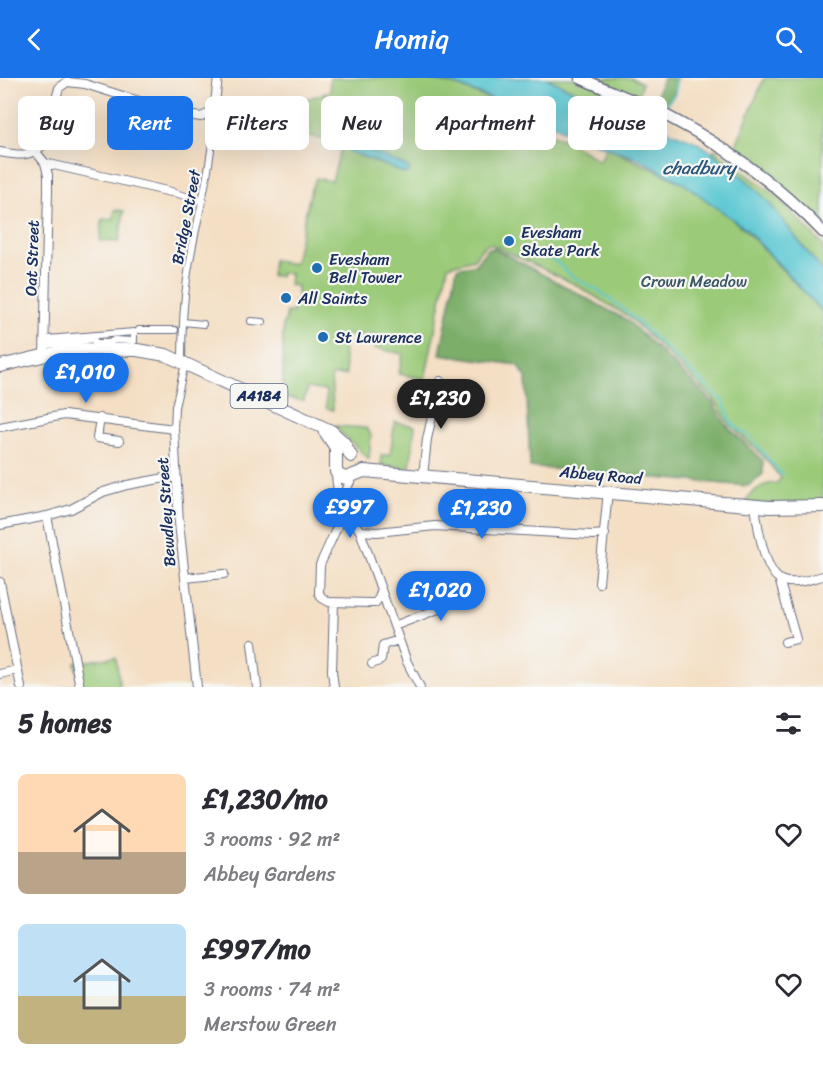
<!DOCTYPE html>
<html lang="en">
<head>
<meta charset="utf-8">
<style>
	:root { --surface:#fff; --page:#f2f2f3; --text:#2b2b33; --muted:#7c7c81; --accent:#1a73e8 }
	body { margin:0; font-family:Sriracha,sans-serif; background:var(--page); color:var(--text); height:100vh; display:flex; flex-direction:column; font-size:22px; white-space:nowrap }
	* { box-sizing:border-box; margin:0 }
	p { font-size:20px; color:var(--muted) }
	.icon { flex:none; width:33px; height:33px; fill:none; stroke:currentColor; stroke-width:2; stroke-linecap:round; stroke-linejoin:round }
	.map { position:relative; height:609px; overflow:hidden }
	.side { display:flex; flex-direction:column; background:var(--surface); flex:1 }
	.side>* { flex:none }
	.banner { position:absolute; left:18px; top:18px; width:788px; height:54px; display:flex; gap:12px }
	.price { position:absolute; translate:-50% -51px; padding:0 14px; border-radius:21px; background:var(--accent); color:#fff; font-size:20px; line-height:39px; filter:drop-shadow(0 2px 3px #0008) }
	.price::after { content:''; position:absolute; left:50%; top:36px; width:18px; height:14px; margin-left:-9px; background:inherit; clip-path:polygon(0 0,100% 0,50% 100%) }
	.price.selected { background:#222; color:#fff }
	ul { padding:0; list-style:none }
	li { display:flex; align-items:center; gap:18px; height:150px; padding:0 18px }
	li span { display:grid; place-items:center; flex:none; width:168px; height:120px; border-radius:9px; color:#555 }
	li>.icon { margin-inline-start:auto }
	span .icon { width:72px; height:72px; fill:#fffc; stroke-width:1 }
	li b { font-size:26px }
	h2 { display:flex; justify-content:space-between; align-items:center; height:72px; padding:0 18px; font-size:26px }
	.pill { padding:0 21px; border-radius:9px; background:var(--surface); box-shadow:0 6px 24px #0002; font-size:21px; line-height:54px }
	.pill.selected { background:var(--accent); color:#fff }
	header { display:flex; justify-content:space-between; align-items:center; height:78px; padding:0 18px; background:var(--accent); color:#fff; font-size:27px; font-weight:600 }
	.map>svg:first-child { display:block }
	.green { fill:#9bca79; stroke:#5b7c6c; stroke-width:1.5 }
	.forest { fill:#7cae69; stroke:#4c6e64; stroke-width:1.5 }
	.water { fill:#5cc8d3; stroke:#3c7c98; stroke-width:1.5 }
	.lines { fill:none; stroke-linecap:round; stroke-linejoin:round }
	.stream { stroke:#5cc8d3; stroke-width:2 }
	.pedestrian-casing { stroke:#676d82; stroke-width:8 }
	.minor-casing { stroke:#676d82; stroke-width:10 }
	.secondary-casing { stroke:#676d82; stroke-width:13 }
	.primary-casing { stroke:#676d82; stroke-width:14 }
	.pedestrian { stroke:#fff; stroke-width:6 }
	.minor { stroke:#fff; stroke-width:8 }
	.secondary { stroke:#fff; stroke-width:10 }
	.primary { stroke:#fff; stroke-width:12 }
	.poi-dot { fill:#1f6fb2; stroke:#f6f6f2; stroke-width:2 }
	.labels { text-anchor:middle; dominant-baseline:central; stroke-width:4.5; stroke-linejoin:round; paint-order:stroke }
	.shield { fill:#f6f6f2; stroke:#5d6b8a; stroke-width:1.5 }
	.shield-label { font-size:15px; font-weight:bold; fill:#1b2f5e }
	.street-label { font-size:16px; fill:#1b2f5e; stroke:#f6f6f2 }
	.poi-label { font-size:16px; fill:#1b2f5e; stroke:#f6f6f2; text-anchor:start }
	.park-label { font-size:16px; fill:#3b5665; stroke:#f6f6f2 }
	.water-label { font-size:18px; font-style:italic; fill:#2b557b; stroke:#f6f6f2 }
</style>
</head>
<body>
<header><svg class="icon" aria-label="back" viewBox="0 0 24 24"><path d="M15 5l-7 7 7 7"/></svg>Homiq<svg class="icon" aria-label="search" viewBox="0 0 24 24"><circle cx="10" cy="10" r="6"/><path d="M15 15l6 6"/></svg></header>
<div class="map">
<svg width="823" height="609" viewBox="0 0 823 609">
	<rect width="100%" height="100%" fill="#f6f6f2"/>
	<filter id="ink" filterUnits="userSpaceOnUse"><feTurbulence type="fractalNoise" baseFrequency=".0167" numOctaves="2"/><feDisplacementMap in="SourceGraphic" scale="12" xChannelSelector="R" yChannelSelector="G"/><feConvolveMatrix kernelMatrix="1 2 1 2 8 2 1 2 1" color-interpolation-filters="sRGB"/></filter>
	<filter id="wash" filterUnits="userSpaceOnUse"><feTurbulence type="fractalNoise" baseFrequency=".008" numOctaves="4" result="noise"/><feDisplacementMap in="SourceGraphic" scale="24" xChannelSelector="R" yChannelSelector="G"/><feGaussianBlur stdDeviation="1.35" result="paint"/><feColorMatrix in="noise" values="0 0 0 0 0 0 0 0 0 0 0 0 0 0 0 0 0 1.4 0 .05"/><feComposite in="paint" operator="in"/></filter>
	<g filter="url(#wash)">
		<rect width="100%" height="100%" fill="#f4dfc4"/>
		<path class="green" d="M330 0H419L455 7 514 31 512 38 570 65 600 83 606 69 683 105 722 133 746 153 823 235V427L744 425C752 413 762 405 777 405L781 400 761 376 728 345 714 321 629 239 574 206 491 166 484 168 474 181 448 188 425 301 399 296 403 276 374 270 373 256 342 258 346 297 331 298 333 332 326 330V313L307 310 304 323 283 319 285 310 283 307V246L286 242V234H293L294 223 298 224 297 208 289 207 290 195H281L280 198H271L273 182 290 186 295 184 311 111 316 100 332 103 342 66 282 51 271 32 330 14Z
			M546 0H631L642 5 636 25 612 15 607 28Z
			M764 0H823V147L732 77Z
			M714 71 777 119 823 167V193C803 171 787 146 768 124 751 105 732 90 712 74Z
			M115 132 124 133 119 164 100 163 102 141 113 142Z
			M395 344 415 348 410 389 406 390 381 387V377H390Z
			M334 348 366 350 371 357 369 381Z
			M116 579 120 609H80L75 585Z"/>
		<path class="forest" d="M663 0H677L675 14 665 30 653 25Z
			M494 170 627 242 711 322 726 347 763 383V396L748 408 530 389 526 299 517 287 440 276 457 190 476 186 487 171Z"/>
		<path class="water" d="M421 0H546L607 28 651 43H657C663 53 674 55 684 59 695 63 707 70 716 77 734 92 753 106 768 124 787 146 803 171 823 193V234L747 152 683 105 641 82 576 58 514 29 453 6Z
			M351 64 410 90 407 96 348 73Z"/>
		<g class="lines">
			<path class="stream" d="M663 30 676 15V0
				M538 176 554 182 573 199 599 213 627 234 724 324 731 345 750 359 782 397"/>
		</g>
	</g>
	<g filter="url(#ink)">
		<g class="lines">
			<defs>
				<path id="pedestrian" d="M171 114 203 123
					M251 243 263 244
					M183 244 203 246
					M139 252H175
					M134 254V263L114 262 109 265H95L94 261 48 267 47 261Z
					M182 284C182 256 183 229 187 201 195 145 213 91 214 33
					M174 351 175 329 185 286"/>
				<path id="minor" d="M0 74C17 77 29 80 43 67L59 10 67 4 85 6 180 36 201 39 214 33 218 0
					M36 74 45 85 171 114
					M44 277 48 114V97L45 85
					M100 340 97 360 119 363
					M0 349 64 337 174 351 179 445 197 609
					M338 396 336 398 338 415 337 449 320 487 319 515 322 520 329 524 370 525H375L379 520 381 513
					M423 398 427 361 440 303
					M353 399C339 418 348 436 360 453L407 584 420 609
					M755 427C757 444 764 494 781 502 794 508 810 501 823 498
					M47 438 80 609
					M0 447 47 438 71 431 103 414 127 407 176 398
					M360 453 377 454 435 448 592 457 605 456
					M185 500 224 496
					M779 501 796 561 785 564
					M0 504 21 609
					M599 505 608 413
					M334 524 332 593 334 609
					M394 548 446 528 450 523 453 510
					M252 565 257 609
					M372 586 381 582 383 567 399 562
					M0 596 17 592"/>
				<path id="secondary" d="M580 0C609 13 640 24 669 39 725 68 779 108 823 154"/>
				<path id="primary" d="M0 288 72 271 137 272 166 277 331 353 344 365 351 378
					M322 349 336 370V394L340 398 346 400 364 393 769 429 823 428"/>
			</defs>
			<use href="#pedestrian" class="pedestrian-casing"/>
			<use href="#minor" class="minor-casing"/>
			<use href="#secondary" class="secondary-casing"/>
			<use href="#primary" class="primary-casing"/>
			<use href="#pedestrian" class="pedestrian"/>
			<use href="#minor" class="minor"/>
			<use href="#secondary" class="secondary"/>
			<use href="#primary" class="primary"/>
		</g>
	</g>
	<g class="poi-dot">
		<circle cx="509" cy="163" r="6"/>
		<circle cx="317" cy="190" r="6"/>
		<circle cx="286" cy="220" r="6"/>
		<circle cx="323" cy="259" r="6"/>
	</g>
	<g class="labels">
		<rect class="shield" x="230.5" y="306" width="57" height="24" rx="4.5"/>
		<g class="shield-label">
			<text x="259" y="318">A4184</text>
		</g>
		<g class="street-label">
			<text transform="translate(186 139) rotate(-79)">Bridge Street</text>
			<text transform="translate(32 180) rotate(-88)">Oat Street</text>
			<text transform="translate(601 397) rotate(5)">Abbey Road</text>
			<text transform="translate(166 434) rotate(-94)">Bewdley Street</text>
		</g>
		<g class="poi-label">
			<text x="521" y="154">Evesham<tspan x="521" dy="18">Skate Park</tspan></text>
			<text x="329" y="181">Evesham<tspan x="329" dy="18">Bell Tower</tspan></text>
			<text x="298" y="220">All Saints</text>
			<text x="335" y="259">St Lawrence</text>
		</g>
		<g class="park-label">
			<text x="694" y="203">Crown Meadow</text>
		</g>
		<g class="water-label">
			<text x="699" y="90">chadbury</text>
		</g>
	</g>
</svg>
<b class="price" style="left:86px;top:326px">£1,010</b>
<b class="price selected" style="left:441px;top:352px">£1,230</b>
<b class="price" style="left:350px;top:461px">£997</b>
<b class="price" style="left:482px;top:462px">£1,230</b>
<b class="price" style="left:441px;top:544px">£1,020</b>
<div class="banner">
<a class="pill">Buy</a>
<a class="pill selected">Rent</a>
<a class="pill">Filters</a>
<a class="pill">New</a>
<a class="pill">Apartment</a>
<a class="pill">House</a>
</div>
</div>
<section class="side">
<h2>5 homes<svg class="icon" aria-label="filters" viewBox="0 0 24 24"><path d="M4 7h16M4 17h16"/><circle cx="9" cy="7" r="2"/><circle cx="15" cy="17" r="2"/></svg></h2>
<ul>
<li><span style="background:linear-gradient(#ffd9b3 65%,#b9a48a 0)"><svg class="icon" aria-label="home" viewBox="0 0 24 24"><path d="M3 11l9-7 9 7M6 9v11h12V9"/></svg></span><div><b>£1,230/mo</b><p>3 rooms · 92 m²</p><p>Abbey Gardens</p></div><svg class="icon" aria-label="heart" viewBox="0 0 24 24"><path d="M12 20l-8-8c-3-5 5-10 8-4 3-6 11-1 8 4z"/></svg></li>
<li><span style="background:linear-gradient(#bfe0f5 60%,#c2b280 0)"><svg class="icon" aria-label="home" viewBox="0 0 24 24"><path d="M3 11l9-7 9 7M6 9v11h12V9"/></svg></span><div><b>£997/mo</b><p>3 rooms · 74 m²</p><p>Merstow Green</p></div><svg class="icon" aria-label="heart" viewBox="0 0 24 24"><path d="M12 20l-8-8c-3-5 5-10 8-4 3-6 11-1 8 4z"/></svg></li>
</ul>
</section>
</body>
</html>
